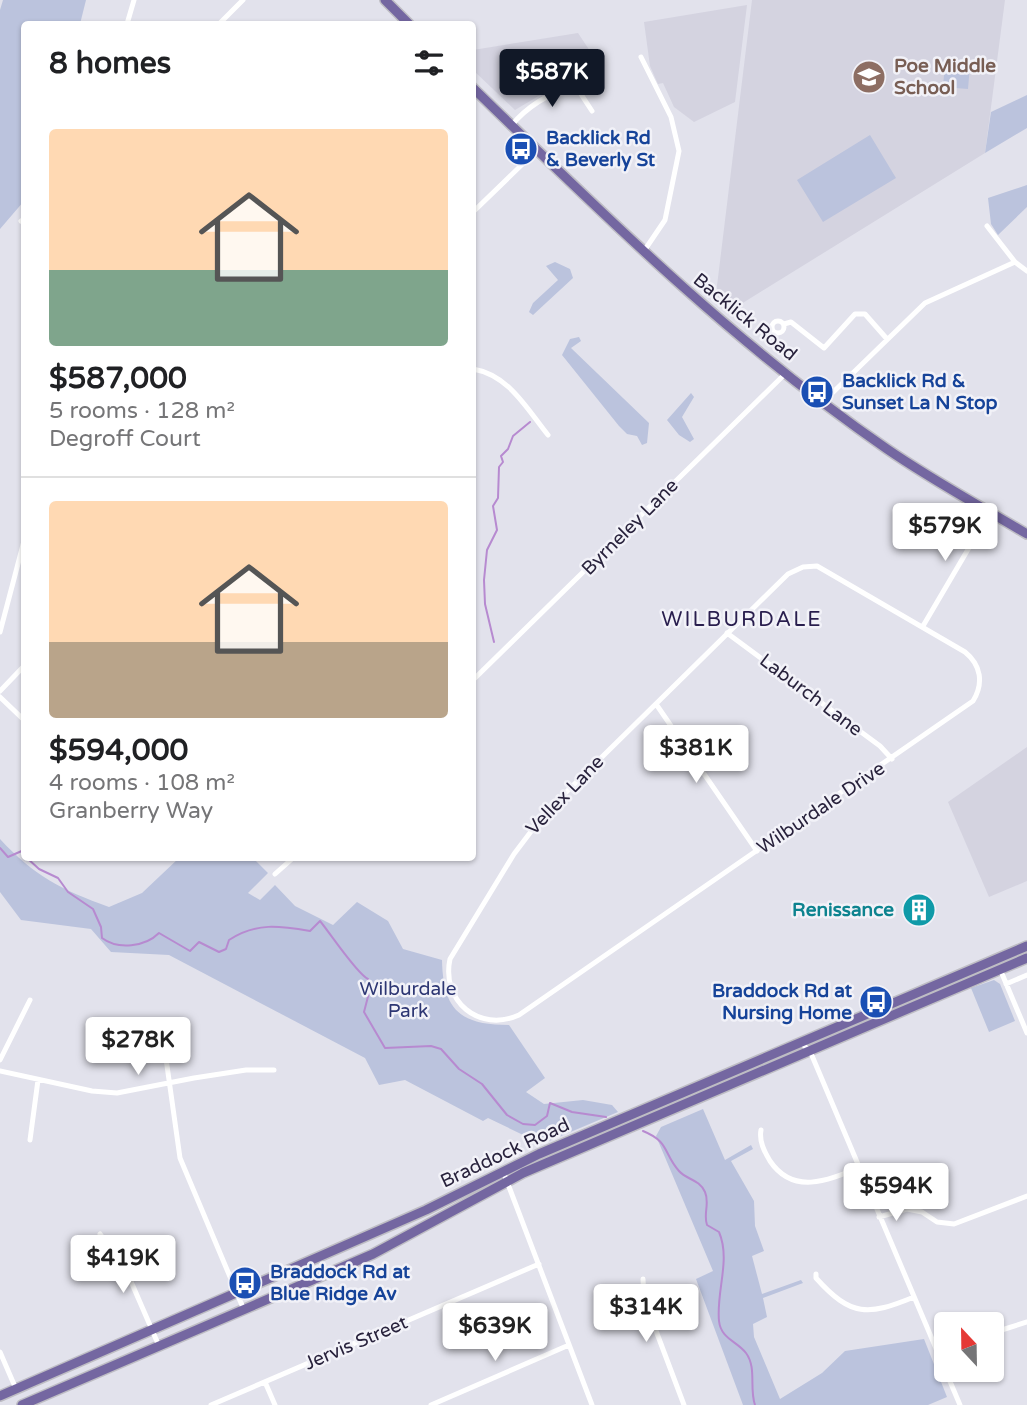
<!DOCTYPE html>
<html lang="en">
<head>
<meta charset="utf-8">
<style>
	:root { --surface:#fff; --page:#f6f6f6; --text:#202124; --muted:#757577; --line:#e0e0e0; --accent:#111827 }
	body { margin:0; font-family:"Varela Round",sans-serif; background:var(--page); color:var(--text); height:100vh; display:flex; flex-direction:column; font-size:26px; white-space:nowrap }
	* { box-sizing:border-box; margin:0 }
	p { font-size:23px; color:var(--muted) }
	.icon { flex:none; width:38px; height:38px; fill:none; stroke:currentColor; stroke-width:2; stroke-linecap:round; stroke-linejoin:round }
	.map { position:relative; flex:1; overflow:hidden }
	.details { position:absolute; left:21px; top:21px; width:455px; height:840px; display:flex; flex-direction:column; background:var(--surface); border-radius:7px; box-shadow:0 2px 5px #0004 }
	.details>* { flex:none }
	.needle { width:46px; rotate:338deg }
	.controls { position:absolute; left:934px; top:1312px; display:grid; gap:14px }
	.controls a { display:grid; place-items:center; width:70px; height:70px; border-radius:7px; background:var(--surface); box-shadow:0 2px 5px #0004; font-size:35px }
	.price { position:absolute; translate:-50% -60px; padding:0 16px; border-radius:7px; background:#fff; color:#222; font-size:23px; line-height:46px; filter:drop-shadow(0 2px 4px #0008) }
	.price::after { content:''; position:absolute; left:50%; top:42px; width:21px; height:16px; margin-left:-10px; background:inherit; clip-path:polygon(0 0,100% 0,50% 100%) }
	.price.current { background:var(--accent); color:#fff }
	ul { padding:0; list-style:none }
	li { display:grid; align-content:center; gap:14px; height:371px; padding:0 28px }
	li+li { border-top:2px solid var(--line) }
	li span { display:grid; place-items:center; height:217px; border-radius:7px; color:#555 }
	li>.icon { margin-inline-start:auto }
	span .icon { width:126px; height:126px; fill:#fffc; stroke-width:1 }
	li b { font-size:30px }
	h2 { display:flex; justify-content:space-between; align-items:center; height:84px; padding:0 28px; font-size:30px }
	.map>svg:first-child { display:block }
	.built { fill:#d4d3e0 }
	.green { fill:#bbc3dd }
	.lines { fill:none; stroke-linecap:round; stroke-linejoin:round }
	.stream { stroke:#b78ad0; stroke-width:2 }
	.primary-casing { stroke:#bebdc4; stroke-width:12 }
	.street { stroke:#fff; stroke-width:5 }
	.primary { stroke:#7467a1; stroke-width:9 }
	.labels { text-anchor:middle; dominant-baseline:central; stroke-width:5; stroke-linejoin:round; paint-order:stroke }
	.education-label { font-size:19px; font-weight:bold; fill:#785e54; stroke:#f2f2f8; text-anchor:start }
	.transit-label { font-size:19px; font-weight:bold; fill:#164399; stroke:#f2f2f8; text-anchor:start }
	.street-label { font-size:19px; fill:#28223c; stroke:#f2f2f8 }
	.culture-label { font-size:19px; font-weight:bold; fill:#0d838f; stroke:#f2f2f8; text-anchor:end }
	.park-label { font-size:19px; fill:#2d3673; stroke:#f2f2f8 }
	.neighbourhood-label { font-size:21px; letter-spacing:2px; fill:#291e4e; stroke:#f2f2f8 }
</style>
</head>
<body>
<div class="map">
<svg width="1027" height="1405" viewBox="0 0 1027 1405">
	<rect width="100%" height="100%" fill="#e2e2ec"/>
	<path class="built" d="M752 0H1005L985 153 733 309 716 294Z
		M747 5 735 102 694 122 674 107 663 83 658 84 650 66 644 22Z
		M578 33 590 51 552 68 567 79 515 110 473 70V50Z
		M1027 747V881L989 897 948 802Z"/>
	<path class="green" d="M3 0H86L80 24H24V201L0 229V10Z
		M945 63 970 65 968 89 943 87Z
		M1027 95V128L985 153 991 112Z
		M870 135 896 178 823 222 797 180Z
		M1027 185V207L998 235 991 224 988 198Z
		M555 262 570 269 573 278 533 315 529 312 533 303 558 280 546 266Z
		M579 337 581 341 571 348 649 423 647 443 642 445 637 436 627 434 619 426 562 355 570 339Z
		M691 393 694 397 682 417 694 439 690 442 679 435 667 420Z
		M0 839C34 876 62 890 109 907L142 893 179 858H253L268 873 248 893 260 900 275 885 295 906 333 925 357 902 388 921 403 949 442 960C443 1009 459 1025 509 1025L545 1078 526 1092 544 1104 583 1100 612 1105 618 1112 542 1144 488 1118 483 1121 405 1080 379 1085 365 1058 169 955 111 952 91 929 21 920 0 892Z
		M994 980 1000 984 1015 1021 989 1032 971 988Z
		M703 1109 725 1160 751 1145 753 1149 731 1161 754 1201 755 1226 764 1251 752 1256 762 1294 801 1280 803 1283 763 1298 767 1317 753 1324 754 1337 780 1399 822 1373 845 1351 924 1339 947 1397 928 1405H743L696 1279 713 1271 656 1136 661 1127Z"/>
	<g class="lines">
		<path class="stream" d="M494 642 485 604 484 580 487 550 497 530 493 506 498 498 499 467 503 462 501 456 508 449 513 436 530 422
			M0 848 8 857 24 850
			M27 858 39 869 58 878 68 892 93 909 101 927 102 938C118 950 145 947 159 933L190 951 199 942 219 952 226 949 229 940C256 922 280 926 310 931L320 921C330 933 357 974 368 979L371 985 364 1012 385 1048 431 1046 441 1049 459 1069 482 1084 507 1115 523 1124 535 1125 547 1116 550 1103 572 1112 606 1117
			M643 1131C670 1142 663 1153 679 1171 687 1180 699 1179 705 1192 710 1203 703 1214 707 1225L719 1232C731 1260 716 1291 719 1321 721 1339 737 1341 746 1353 757 1368 749 1388 755 1405"/>
		<defs>
			<path id="primary" d="M385 0 409 24
				M472 87C605 216 733 343 887 449 932 480 980 506 1027 534
				M0 1396 426 1210 539 1154 1027 946
				M22 1405 373 1254 523 1173 1027 958"/>
		</defs>
		<use href="#primary" class="primary-casing"/>
		<path class="street" d="M127 24 134 0
			M219 24 243 0
			M641 57 671 117 679 151 665 220 644 251
			M511 126C528 105 550 93 575 85L592 111
			M472 213 536 151
			M21 221 24 219
			M987 226 1015 262
			M772 327a6 6 0 1 1 12 0a6 6 0 1 1-12 0Z
			M784 324 791 322 824 348 855 314H865L887 339
			M472 364V435
			M473 369C509 375 527 409 548 435
			M823 402 925 303 1015 262 1027 271
			M817 566 965 652C981 665 984 683 973 701L519 1015C479 1033 441 1001 450 959L514 854 545 813 788 574 803 567Z
			M923 626 990 512
			M0 632 24 541
			M727 633 880 746 892 759
			M472 681 786 373
			M0 691 24 666
			M0 697 24 720
			M656 704 757 851
			M275 874 293 858
			M1000 969 1027 1033
			M1006 984 1027 975
			M161 1023 180 1158 244 1310
			M801 1043 810 1051 960 1405
			M0 1060 30 1000
			M0 1071 92 1091 117 1093 194 1078 246 1070H274
			M761 1130C759 1141 764 1151 770 1161 793 1195 827 1181 858 1168
			M30 1140 38 1080
			M503 1171 592 1405
			M879 1217 907 1209 922 1212 937 1222 954 1224 1027 1196
			M100 1234 126 1270 159 1346
			M816 1274V1278C851 1317 868 1316 914 1297
			M643 1279 644 1299 684 1405
			M992 1333 1027 1322
			M936 1349 947 1345
			M0 1352 16 1389
			M265 1382 275 1405
			M211 1405 539 1264
			M431 1405 569 1345"/>
		<use href="#primary" class="primary"/>
	</g>
	<defs>
		<symbol id="school-disc" viewBox="-11 -11 22 22"><circle r="9.5" fill="#8d6e63" stroke="#f2f2f8"/><path d="M0-5L7-2L0 1L-7-2ZM-4 1L0 2.5L4 1V4Q0 6-4 4Z" fill="#fff"/></symbol>
		<symbol id="bus-disc" viewBox="-11 -11 22 22"><circle r="9.5" fill="#1a4fb4" stroke="#f2f2f8"/><path d="M-5-6H5V4H4V6H2V4H-2V6H-4V4H-5ZM-3.5-4V0h7V-4ZM-3.5 1.2v1.5H-2V1.2ZM2 1.2v1.5H3.5V1.2Z" fill="#fff"/></symbol>
		<symbol id="building-disc" viewBox="-11 -11 22 22"><circle r="9.5" fill="#0f9aa8" stroke="#f2f2f8"/><path d="M-4-6H4V6H1V3H-1V6H-4ZM-2.5-4.3h1.7v1.8h-1.7ZM.8-4.3h1.7v1.8H.8ZM-2.5-1h1.7V.8h-1.7ZM.8-1h1.7V.8H.8Z" fill="#fff"/></symbol>
	</defs>
	<g fill-rule="evenodd">
		<use href="#school-disc" x="850" y="58" width="38" height="38"/>
		<use href="#bus-disc" x="502" y="130" width="38" height="38"/>
		<use href="#bus-disc" x="798" y="373" width="38" height="38"/>
		<use href="#building-disc" x="900" y="891" width="38" height="38"/>
		<use href="#bus-disc" x="857" y="983" width="38" height="38"/>
		<use href="#bus-disc" x="226" y="1264" width="38" height="38"/>
	</g>
	<g class="labels">
		<g class="education-label">
			<text x="894" y="66">Poe Middle<tspan x="894" dy="22">School</tspan></text>
		</g>
		<g class="transit-label">
			<text x="546" y="138">Backlick Rd<tspan x="546" dy="22">&amp; Beverly St</tspan></text>
			<text x="842" y="381">Backlick Rd &amp;<tspan x="842" dy="22">Sunset La N Stop</tspan></text>
			<text x="852" y="991" text-anchor="end">Braddock Rd at<tspan x="852" dy="22">Nursing Home</tspan></text>
			<text x="270" y="1272">Braddock Rd at<tspan x="270" dy="22">Blue Ridge Av</tspan></text>
		</g>
		<g class="street-label">
			<text transform="translate(745 317) rotate(39)">Backlick Road</text>
			<text transform="translate(630 527) rotate(-45)">Byrneley Lane</text>
			<text transform="translate(811 695) rotate(37)">Laburch Lane</text>
			<text transform="translate(565 795) rotate(-46)">Vellex Lane</text>
			<text transform="translate(821 808) rotate(-34)">Wilburdale Drive</text>
			<text transform="translate(505 1153) rotate(-25)">Braddock Road</text>
			<text transform="translate(356 1343) rotate(-23)">Jervis Street</text>
		</g>
		<g class="culture-label">
			<text x="894" y="910">Renissance</text>
		</g>
		<g class="park-label">
			<text x="408" y="989">Wilburdale<tspan x="408" dy="22">Park</tspan></text>
		</g>
		<g class="neighbourhood-label">
			<text x="742" y="619">WILBURDALE</text>
		</g>
	</g>
</svg>
<div class="controls">
<a><svg class="needle" viewBox="-14 -14 28 28"><path d="M0-13l5 13h-10z" fill="#e53935"/><path d="M0 13l5-13h-10z" fill="#757577"/></svg></a>
</div>
<b class="price current" style="left:552px;top:109px">$587K</b>
<b class="price" style="left:945px;top:563px">$579K</b>
<b class="price" style="left:696px;top:785px">$381K</b>
<b class="price" style="left:138px;top:1077px">$278K</b>
<b class="price" style="left:896px;top:1223px">$594K</b>
<b class="price" style="left:123px;top:1295px">$419K</b>
<b class="price" style="left:646px;top:1344px">$314K</b>
<b class="price" style="left:495px;top:1363px">$639K</b>
<section class="details">
<h2>8 homes<svg class="icon" aria-label="filters" viewBox="0 0 24 24"><path d="M4 7h16M4 17h16"/><circle cx="9" cy="7" r="2"/><circle cx="15" cy="17" r="2"/></svg></h2>
<ul>
<li><span style="background:linear-gradient(#ffd9b3 65%,#7fa58c 0)"><svg class="icon" aria-label="home" viewBox="0 0 24 24"><path d="M3 11l9-7 9 7M6 9v11h12V9"/></svg></span><div><b>$587,000</b><p>5 rooms · 128 m²</p><p>Degroff Court</p></div></li>
<li><span style="background:linear-gradient(#ffd9b3 65%,#b9a48a 0)"><svg class="icon" aria-label="home" viewBox="0 0 24 24"><path d="M3 11l9-7 9 7M6 9v11h12V9"/></svg></span><div><b>$594,000</b><p>4 rooms · 108 m²</p><p>Granberry Way</p></div></li>
</ul>
</section>
</div>
</body>
</html>
